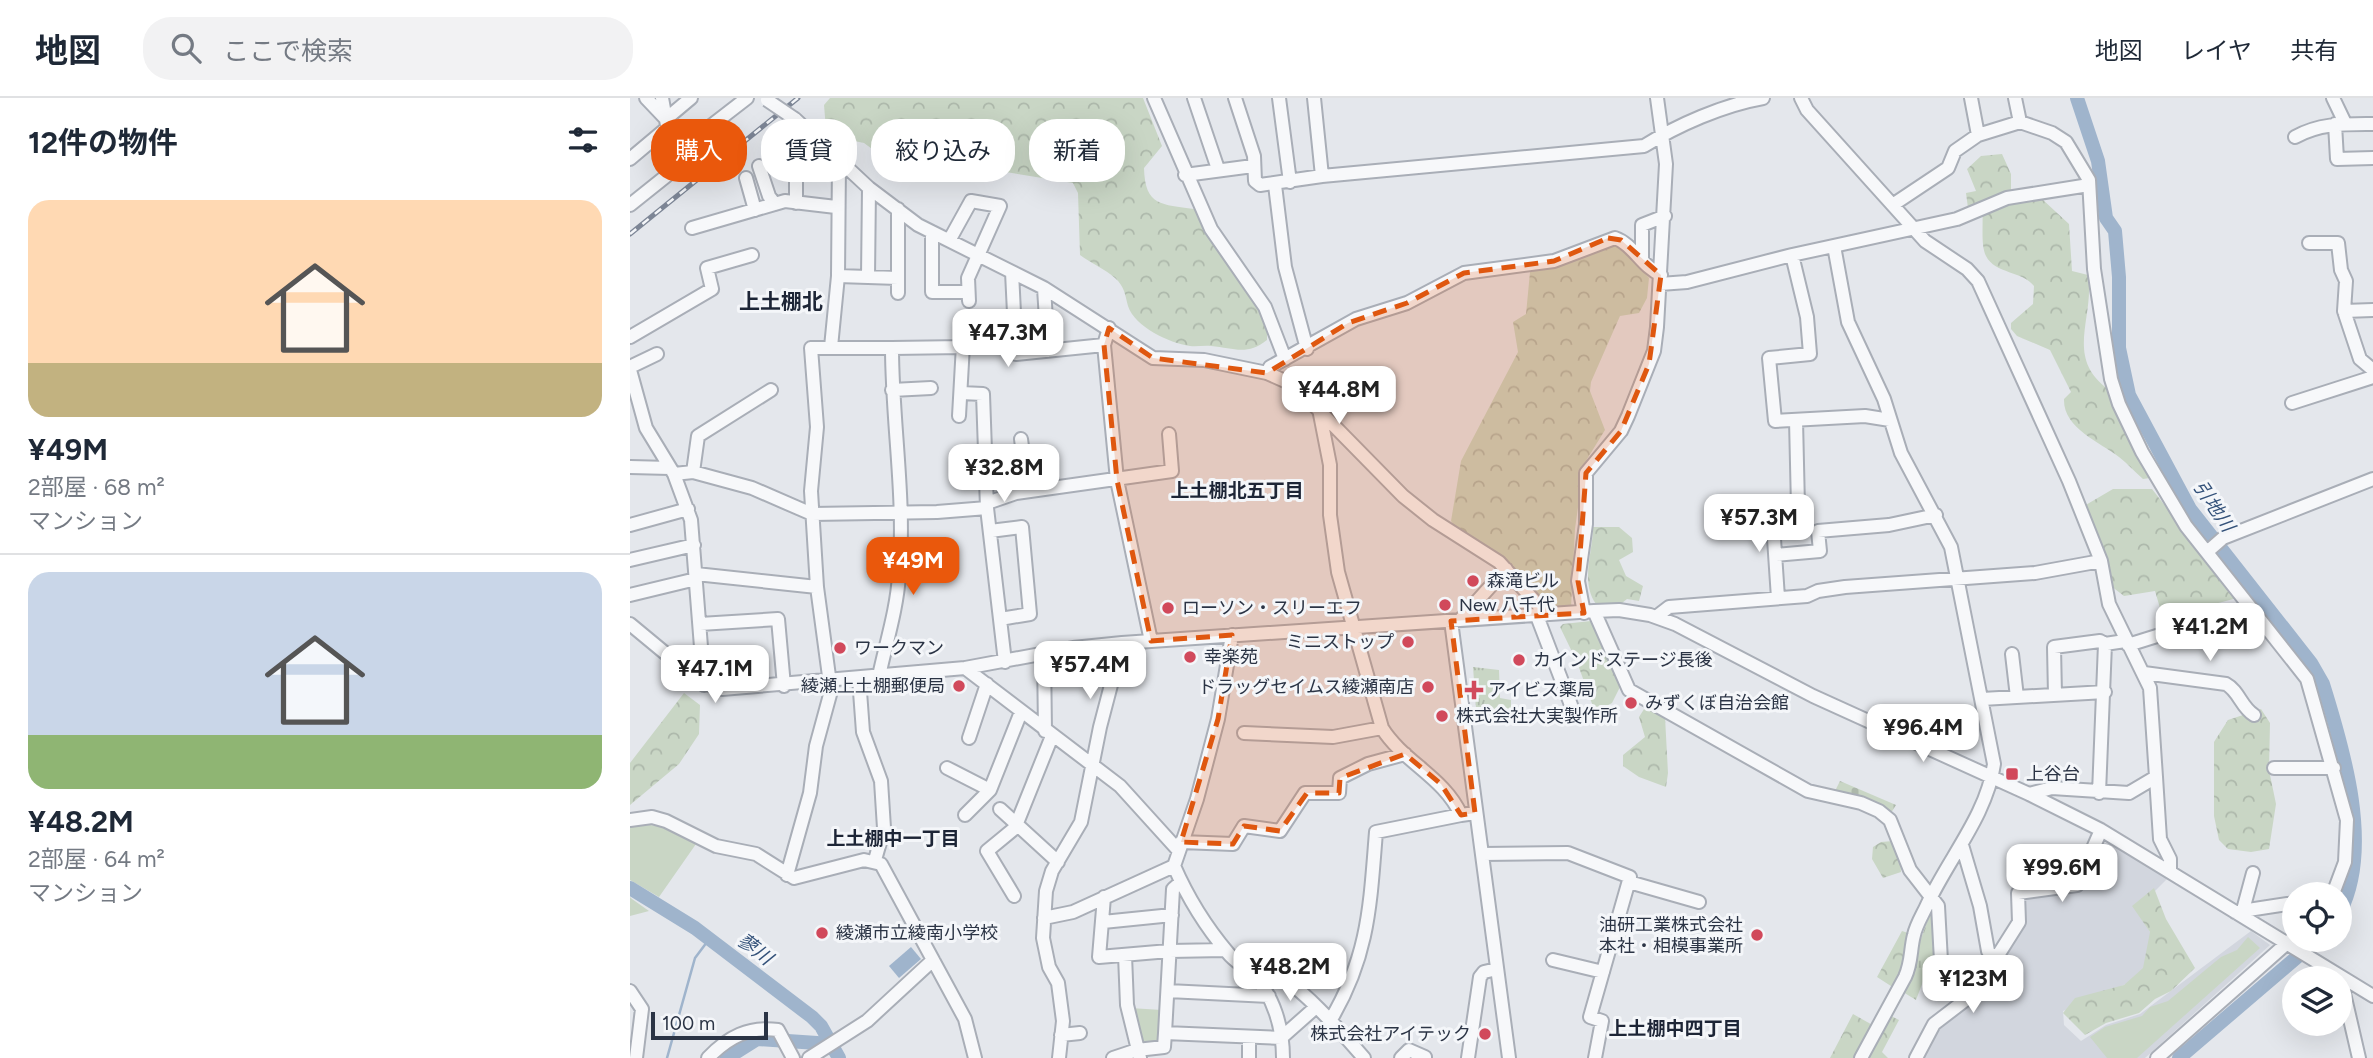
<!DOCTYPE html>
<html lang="ja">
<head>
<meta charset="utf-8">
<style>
	:root { --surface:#fff; --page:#f2f2f3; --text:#1f2937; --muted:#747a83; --line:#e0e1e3; --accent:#ea580c }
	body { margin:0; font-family:Figtree,"Noto Sans JP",sans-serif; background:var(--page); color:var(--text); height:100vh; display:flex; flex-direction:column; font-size:26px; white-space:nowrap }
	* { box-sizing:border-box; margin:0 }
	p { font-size:23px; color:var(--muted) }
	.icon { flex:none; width:38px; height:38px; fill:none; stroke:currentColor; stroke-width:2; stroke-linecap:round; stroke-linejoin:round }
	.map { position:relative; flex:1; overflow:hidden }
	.panel { display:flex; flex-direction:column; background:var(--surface); width:630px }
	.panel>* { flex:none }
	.top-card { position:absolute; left:21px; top:21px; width:665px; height:63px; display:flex; gap:14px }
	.tools { position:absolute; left:1652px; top:784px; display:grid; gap:14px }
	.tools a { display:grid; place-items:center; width:70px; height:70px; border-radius:50%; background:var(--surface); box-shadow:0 7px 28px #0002; font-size:35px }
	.scale { position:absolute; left:21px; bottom:18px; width:117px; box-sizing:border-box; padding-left:7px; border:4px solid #2b3445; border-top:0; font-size:19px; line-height:24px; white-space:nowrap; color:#2b3445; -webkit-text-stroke:5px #f4f6f9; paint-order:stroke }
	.price { position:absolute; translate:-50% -60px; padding:0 16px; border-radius:14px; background:#fff; color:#222; font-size:23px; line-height:46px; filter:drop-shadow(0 2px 4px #0008) }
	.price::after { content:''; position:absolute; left:50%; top:42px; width:21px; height:16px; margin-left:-10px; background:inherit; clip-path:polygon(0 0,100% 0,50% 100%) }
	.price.selected { background:var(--accent); color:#fff }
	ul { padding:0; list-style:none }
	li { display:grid; align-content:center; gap:14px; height:371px; padding:0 28px }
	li+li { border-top:2px solid var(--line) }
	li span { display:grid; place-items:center; height:217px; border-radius:21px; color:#555 }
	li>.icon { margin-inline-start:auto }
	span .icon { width:126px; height:126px; fill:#fffc; stroke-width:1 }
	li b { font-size:30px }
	h2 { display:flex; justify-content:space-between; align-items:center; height:84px; padding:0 28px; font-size:30px }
	.pill { padding:0 24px; border-radius:28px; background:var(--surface); box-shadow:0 7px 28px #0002; font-size:24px; line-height:63px }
	.pill.selected { background:var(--accent); color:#fff }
	header { display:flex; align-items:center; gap:42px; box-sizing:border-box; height:98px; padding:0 35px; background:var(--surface); border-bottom:2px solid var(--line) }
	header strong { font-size:33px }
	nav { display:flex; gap:38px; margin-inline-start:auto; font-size:24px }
	.search { width:490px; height:63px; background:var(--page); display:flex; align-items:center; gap:18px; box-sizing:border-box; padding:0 24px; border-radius:28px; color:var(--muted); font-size:26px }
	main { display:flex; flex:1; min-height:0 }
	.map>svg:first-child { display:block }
	.built { fill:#d2d6de }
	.grass { fill:url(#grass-tufts) }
	.forest { fill:url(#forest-crowns) }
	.cemetery { fill:url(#cemetery-stones) }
	.park { fill:#c9d6c5 }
	.water { fill:#9fb4cc }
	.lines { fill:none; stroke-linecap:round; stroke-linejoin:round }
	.stream { stroke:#9fb4cc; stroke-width:2.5 }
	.river { stroke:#9fb4cc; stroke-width:14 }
	.minor-casing { stroke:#a9aeb7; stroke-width:16 }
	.minor { stroke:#f7f8fa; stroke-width:12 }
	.rail-casing { stroke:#7d8696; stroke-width:5 }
	.rail { stroke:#f4f6f9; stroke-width:2.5; stroke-dasharray:8; stroke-linecap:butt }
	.minor-bridge-casing { stroke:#a9aeb7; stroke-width:16; stroke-linecap:butt }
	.minor-bridge { stroke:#f7f8fa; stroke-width:12 }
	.marked { fill:#df570f; fill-opacity:0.2; stroke:#df570f; stroke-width:5; stroke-dasharray:14 9; stroke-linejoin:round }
	.poi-dot { fill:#d1495b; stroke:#f4f6f9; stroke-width:2.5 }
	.labels { text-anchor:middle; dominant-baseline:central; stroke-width:6; stroke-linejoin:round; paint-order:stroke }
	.poi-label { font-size:18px; fill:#2b3445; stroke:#f4f6f9; text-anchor:start }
	.neighbourhood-label { font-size:19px; font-weight:bold; fill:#1d2536; stroke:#f4f6f9 }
	.water-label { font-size:19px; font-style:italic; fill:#34527a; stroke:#f4f6f9 }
	.quarter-label { font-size:21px; font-weight:bold; fill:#1d2536; stroke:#f4f6f9 }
</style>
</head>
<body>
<header>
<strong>地図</strong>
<div class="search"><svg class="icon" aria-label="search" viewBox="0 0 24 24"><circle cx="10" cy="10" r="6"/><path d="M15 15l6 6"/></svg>ここで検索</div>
<nav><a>地図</a><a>レイヤ</a><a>共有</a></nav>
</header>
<main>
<section class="panel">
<h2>12件の物件<svg class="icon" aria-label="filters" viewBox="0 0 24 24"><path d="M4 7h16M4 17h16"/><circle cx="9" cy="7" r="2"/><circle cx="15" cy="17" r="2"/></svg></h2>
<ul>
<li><span style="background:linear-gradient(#ffd9b3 75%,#c2b280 0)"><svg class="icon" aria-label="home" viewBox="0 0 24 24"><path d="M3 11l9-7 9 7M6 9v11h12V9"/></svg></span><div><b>¥49M</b><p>2部屋 · 68 m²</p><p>マンション</p></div></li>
<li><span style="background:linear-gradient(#c9d6e8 75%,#8fb573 0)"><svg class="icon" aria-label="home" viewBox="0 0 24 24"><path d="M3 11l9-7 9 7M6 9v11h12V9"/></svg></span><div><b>¥48.2M</b><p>2部屋 · 64 m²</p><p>マンション</p></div></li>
</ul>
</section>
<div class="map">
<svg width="1743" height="960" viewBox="0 0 1743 960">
	<defs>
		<pattern id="grass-tufts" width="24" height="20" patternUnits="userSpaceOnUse" patternTransform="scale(1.75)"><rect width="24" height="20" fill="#c9d6c5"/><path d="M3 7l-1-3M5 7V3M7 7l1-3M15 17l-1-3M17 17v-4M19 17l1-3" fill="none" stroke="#adb8ab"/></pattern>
		<pattern id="forest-crowns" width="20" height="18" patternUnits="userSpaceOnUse" patternTransform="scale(1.75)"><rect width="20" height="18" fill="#c9d6c5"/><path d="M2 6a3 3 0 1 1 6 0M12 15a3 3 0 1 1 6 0" fill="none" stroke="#adb8ab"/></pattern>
		<pattern id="cemetery-stones" width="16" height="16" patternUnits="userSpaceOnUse" patternTransform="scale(1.75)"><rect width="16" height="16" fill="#c9d6c5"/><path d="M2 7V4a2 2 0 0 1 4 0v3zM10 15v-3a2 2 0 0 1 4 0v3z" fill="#adb8ab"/></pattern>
	</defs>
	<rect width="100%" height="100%" fill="#e4e7ec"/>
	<path class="built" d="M1478 744 1538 780 1507 811 1528 848 1524 874 1433 913 1434 927 1451 943 1476 927 1510 916 1621 833 1640 847 1515 960H1292L1307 929 1366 874 1392 798 1447 789 1466 748Z"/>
	<path class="grass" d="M843 569 869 572 870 600 881 602V615L846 610Z
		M1304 808 1308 864 1300 865 1286 902 1273 894C1285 865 1290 837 1304 808Z"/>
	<path class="forest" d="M200 0H513L532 48 514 70C515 109 532 106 564 111L637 221V242C617 258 604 250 581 248 574 247 567 249 560 248 539 245 505 229 498 208 495 197 495 189 485 180 475 171 461 165 450 157L448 95 443 85 376 74 364 66 347 61 249 56 234 45 209 40 196 31 194 7Z
		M1372 56 1381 76V102L1412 101 1439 126 1442 173 1458 177C1465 220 1434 259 1478 291L1520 380 1513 381C1505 374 1497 365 1489 359 1470 344 1433 330 1434 301L1441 294 1420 252 1387 238 1381 231V225L1403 206 1404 188C1393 173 1365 176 1356 158 1350 146 1354 122 1352 107L1338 110 1336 95 1346 93 1337 71 1351 58Z
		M991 147 1019 180 1017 200 1009 215 990 218 961 284 960 293 975 332 954 366 945 431 941 510 925 513 879 466 826 430 821 423 831 363 888 254 883 224 896 216 900 174C931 166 960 151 991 147Z
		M1483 391H1522L1607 500 1533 520 1525 493 1494 498 1481 488 1454 408Z
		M963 429H989L1002 440 1003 454 989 462 996 478 1013 488 1009 503 997 501 992 505 966 506C950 483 963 455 963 429Z
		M961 523 990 589 982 605 965 614 947 564 930 529 933 526Z
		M54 595 70 607 69 636 49 666 0 707V665Z
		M1016 608 1035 619 1038 675 1036 689 1009 679 993 668V657L1015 639 1009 619Z
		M1631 611 1640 625 1639 672 1646 706 1639 751 1621 754 1598 751 1589 742 1584 718V644L1598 622Z
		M1263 743 1270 760 1271 774 1253 780 1242 761 1243 749 1251 744Z
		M1524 790 1536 821 1565 870 1541 893 1525 901 1509 915 1476 925 1455 937 1433 915 1445 900 1494 887 1513 870 1520 834 1502 808Z
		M1272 833 1281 836 1278 864 1264 890 1247 879Z
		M1255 915 1269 922 1252 954 1258 960H1200L1223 916 1246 929Z"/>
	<path class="cemetery" d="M1210 683 1266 707 1259 718 1203 697Z"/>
	<path class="park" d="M20 727 35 729 66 746 29 799 0 782V729Z
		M0 799 2 801 19 813 0 818Z
		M1618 839 1630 850 1507 960H1477L1460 939 1475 929 1512 918 1520 909 1538 903 1591 859 1607 852Z
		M500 910 532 912 531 941 527 946H511Z"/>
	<path class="water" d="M281 849 291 861 269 880 259 868Z"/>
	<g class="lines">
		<path class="stream" d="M37 960 65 860 80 840"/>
		<path class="river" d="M1447 0 1468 63 1476 120 1485 133 1489 179V250L1499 297 1560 411 1681 565 1693 586C1714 653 1743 750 1710 814
			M0 790 65 830 182 919 191 928 209 960
			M97 960 127 941 187 945 204 949
			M1549 960 1687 842"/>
		<defs>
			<path id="minor" d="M16 0 36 21 61 0
				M524 0 581 131 635 209 655 261
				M564 0 588 71
				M605 0 624 58 625 83 630 87 692 78 1014 48C1048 27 1093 7 1133 0
				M649 0 660 84
				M684 0 692 78
				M1171 0 1177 12 1295 143 1337 171 1348 183 1439 383 1471 463 1479 506 1520 590 1526 679 1499 695 1422 690 1399 696
				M1341 0 1348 37
				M1385 0 1390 24 1422 35 1436 44 1459 82 1464 171 1481 281 1489 306 1512 354 1556 428 1677 581 1717 722 1715 764 1703 796
				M1703 0 1715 25
				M165 21 239 90 288 127 414 190 523 260 574 262 637 275 664 287 773 398 803 422 869 464 910 509 913 518
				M1705 26 1707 61 1743 60
				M1665 39C1690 25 1715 26 1743 26
				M42 58 117 0
				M0 61 38 29
				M129 68 139 98 145 106
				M555 77 623 68
				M116 80 125 112
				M645 87 655 169 677 251
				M166 105V58
				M1264 106 1318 70 1325 53 1348 37 1390 24
				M0 107 45 71 32 0
				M62 130 155 103 206 109
				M302 134V194H338
				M320 141 341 103 370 108 338 180 339 203
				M1679 145H1708L1711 172 1716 183 1714 213 1730 261 1743 272
				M1204 148 1218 224 1254 301 1271 355 1321 449 1364 666C1357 717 1318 761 1297 807 1293 816 1286 827 1284 837 1280 852 1282 864 1275 879L1231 960
				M1162 157 1177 219 1180 256 1139 260 1145 323 1235 318 1260 322
				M1012 162V127L1035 118
				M382 174 386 256 474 247
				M208 178 268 180
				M238 179 239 90
				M1030 186 1057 184 1162 157 1327 121 1377 100 1459 87
				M414 190 418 253
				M268 195V111
				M1714 213 1743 212
				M479 230 474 247 487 382 521 543
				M0 239 82 191 77 170 122 157
				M201 249 208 178 209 64
				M262 250 333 249
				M0 269 27 256
				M0 272 16 330 44 376 61 422 74 587
				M637 275 640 269 726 221 777 205 834 175 924 163 985 140C1003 146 1012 169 1031 177
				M262 292 301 290
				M331 295 353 296 357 410 375 564
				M1662 305 1743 279
				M689 311 700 367V417L708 474 752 630C773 664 814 679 831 717L845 715
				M329 318 334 229 385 230
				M391 341 398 393
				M0 369 40 370
				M63 374 68 338 141 292
				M44 376 63 374 122 390 182 416 307 414 357 410
				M357 405 386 395 542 373 539 336
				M0 427 58 411
				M360 433 392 429 400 516 370 521
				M1577 454 1593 440 1743 381
				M1146 457 1190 453 1188 433 1259 427 1306 417
				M0 462 64 447
				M66 476 187 489
				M0 497 66 481
				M1148 500 1142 411 1168 409 1166 322
				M964 513 999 592 1178 693 1231 705 1249 713 1260 722 1280 772 1308 808 1311 863
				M954 515 948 483 956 426V375L991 333 998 318 1024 253 1027 229 1036 66 1027 0
				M907 518 941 607
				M1026 519 1039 509 1177 498 1188 493 1215 489 1405 475 1471 463
				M830 522 876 471
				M821 523 879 960
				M0 526 70 584 92 591 335 570 443 550 492 545 964 513 989 512 1020 517 1045 526 1183 598 1399 696 1471 732 1743 898
				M70 526 148 521 154 588
				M602 537 588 621 567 701 544 768C557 798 576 829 598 855 605 864 615 868 622 876 644 897 653 931 653 960
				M1498 547 1530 537 1537 539 1599 528 1627 518
				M414 556 415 633
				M1382 556 1387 599
				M335 570 490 688 548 752
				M1514 575 1596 586C1609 593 1611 609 1624 617
				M229 580 233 634 251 683 254 730 245 762
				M1425 597 1424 549 1470 543 1475 546
				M1352 601 1475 594
				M614 635 703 639 752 630
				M339 640 357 586
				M317 670 360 692
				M1644 670H1704
				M1526 679 1530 741 1540 761V774
				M1469 695 1475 546 1495 543
				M370 711 428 764
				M335 717 360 692 391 614
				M0 722 22 719 36 723 86 748 126 756 164 780 234 762 251 766 335 921 345 960
				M551 744 603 746 614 728 650 733 675 695H709L710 680 738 666 775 656
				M1332 747 1350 808 1358 853 1365 862
				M852 756 938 755 1000 779 960 919 972 923 965 960
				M157 777 180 695 186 648 201 593 187 489 181 393 187 329 181 250H262C262 325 276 402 269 477 267 511 256 545 249 578
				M551 784 543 791 535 935 651 940 686 909
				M999 784 1069 804
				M384 798 357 753 385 730 422 638
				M474 799 469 859 539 853 595 852
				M1613 812 1623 775
				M1605 814 1664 805
				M414 820 443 814 544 768
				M473 824 542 817
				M495 857 497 907 510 960
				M923 862 973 874
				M622 874C627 874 633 872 638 873 665 880 715 938 734 960
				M1710 878 1729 960
				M0 893 12 911 6 960
				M538 893 639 898
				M700 923C739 858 740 807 746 734L831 717
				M431 937 450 935
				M619 939V960
				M78 960C98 939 119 928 148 932L163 960
				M179 960 237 923 303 862
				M429 960 433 923 428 885 419 869 413 840 416 793 422 773 451 724 470 629 492 545
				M483 960 507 952 534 949 535 935
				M771 960 779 952 795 959
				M838 960 850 879 854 874 867 871
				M1286 960 1304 926 1364 880 1365 862 1389 824 1388 795 1447 787 1471 732
				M1527 960 1664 839"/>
		</defs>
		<use href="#minor" class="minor-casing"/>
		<use href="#minor" class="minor"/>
		<defs>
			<path id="rail" d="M0 136 168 0"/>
		</defs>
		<use href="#rail" class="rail-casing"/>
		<use href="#rail" class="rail"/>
		<defs>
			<path id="minor-bridge" d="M137 2 165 21"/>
		</defs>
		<use href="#minor-bridge" class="minor-bridge-casing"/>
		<use href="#minor-bridge" class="minor-bridge"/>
	</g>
	<path class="marked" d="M978 140 991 142 1031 177 1019 266 991 333 956 375 948 483 954 515 821 523 845 715 831 717 811 686 775 656 710 680 709 695H677L650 733 614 728 603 746 551 744 588 621 602 537 521 543 487 382 474 247 479 230 523 260 637 275 718 225 777 205 834 175 924 163Z"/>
	<g class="poi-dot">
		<circle cx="843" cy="483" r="7"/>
		<circle cx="815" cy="507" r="7"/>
		<circle cx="538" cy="510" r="7"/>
		<circle cx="778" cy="544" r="7"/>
		<circle cx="210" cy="550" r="7"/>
		<circle cx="560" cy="559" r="7"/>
		<circle cx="889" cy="562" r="7"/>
		<circle cx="329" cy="588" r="7"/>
		<circle cx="798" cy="589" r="7"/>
		<path d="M840.5 581.5h7v7h7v7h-7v7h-7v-7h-7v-7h7z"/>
		<circle cx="1001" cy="605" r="7"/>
		<circle cx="812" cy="618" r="7"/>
		<rect x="1375" y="669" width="14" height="14" rx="3.5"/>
		<circle cx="192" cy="835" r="7"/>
		<circle cx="1127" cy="837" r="7"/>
		<circle cx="855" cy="936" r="7"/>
	</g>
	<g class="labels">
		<g class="poi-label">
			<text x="857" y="483">森滝ビル</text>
			<text x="829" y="507">New 八千代</text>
			<text x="552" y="510">ローソン・スリーエフ</text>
			<text x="764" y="544" text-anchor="end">ミニストップ</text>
			<text x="224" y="550">ワークマン</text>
			<text x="574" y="559">幸楽苑</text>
			<text x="903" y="562">カインドステージ長後</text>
			<text x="315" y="588" text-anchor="end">綾瀬上土棚郵便局</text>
			<text x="784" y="589" text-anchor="end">ドラッグセイムス綾瀬南店</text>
			<text x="858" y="592">アイビス薬局</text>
			<text x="1015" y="605">みずくぼ自治会館</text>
			<text x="826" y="618">株式会社大実製作所</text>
			<text x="1396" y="676">上谷台</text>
			<text x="1113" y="827" text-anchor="end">油研工業株式会社<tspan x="1113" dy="21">本社・相模事業所</tspan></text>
			<text x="206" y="835">綾瀬市立綾南小学校</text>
			<text x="841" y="936" text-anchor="end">株式会社アイテック</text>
		</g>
		<g class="neighbourhood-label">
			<text x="607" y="392">上土棚北五丁目</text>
			<text x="263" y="740">上土棚中一丁目</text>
			<text x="1045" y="930">上土棚中四丁目</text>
		</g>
		<g class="water-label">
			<text transform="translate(1584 408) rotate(56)">引地川</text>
			<text transform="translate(125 851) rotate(37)">蓼川</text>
		</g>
		<g class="quarter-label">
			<text x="151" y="203">上土棚北</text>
		</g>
	</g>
</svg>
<div class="tools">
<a><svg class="icon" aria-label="locate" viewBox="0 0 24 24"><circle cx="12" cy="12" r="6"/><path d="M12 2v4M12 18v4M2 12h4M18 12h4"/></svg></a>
<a><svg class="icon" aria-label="layers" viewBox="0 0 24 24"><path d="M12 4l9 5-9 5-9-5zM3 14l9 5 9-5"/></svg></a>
</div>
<div class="scale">100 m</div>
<b class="price" style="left:378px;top:271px">¥47.3M</b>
<b class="price" style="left:709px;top:328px">¥44.8M</b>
<b class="price" style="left:374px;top:406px">¥32.8M</b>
<b class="price" style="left:1129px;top:456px">¥57.3M</b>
<b class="price selected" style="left:283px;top:499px">¥49M</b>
<b class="price" style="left:1580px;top:565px">¥41.2M</b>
<b class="price" style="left:460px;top:603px">¥57.4M</b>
<b class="price" style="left:85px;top:607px">¥47.1M</b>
<b class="price" style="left:1293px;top:666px">¥96.4M</b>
<b class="price" style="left:1432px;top:806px">¥99.6M</b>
<b class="price" style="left:660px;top:905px">¥48.2M</b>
<b class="price" style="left:1343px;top:917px">¥123M</b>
<div class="top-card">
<a class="pill selected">購入</a>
<a class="pill">賃貸</a>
<a class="pill">絞り込み</a>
<a class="pill">新着</a>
</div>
</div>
</main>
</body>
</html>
